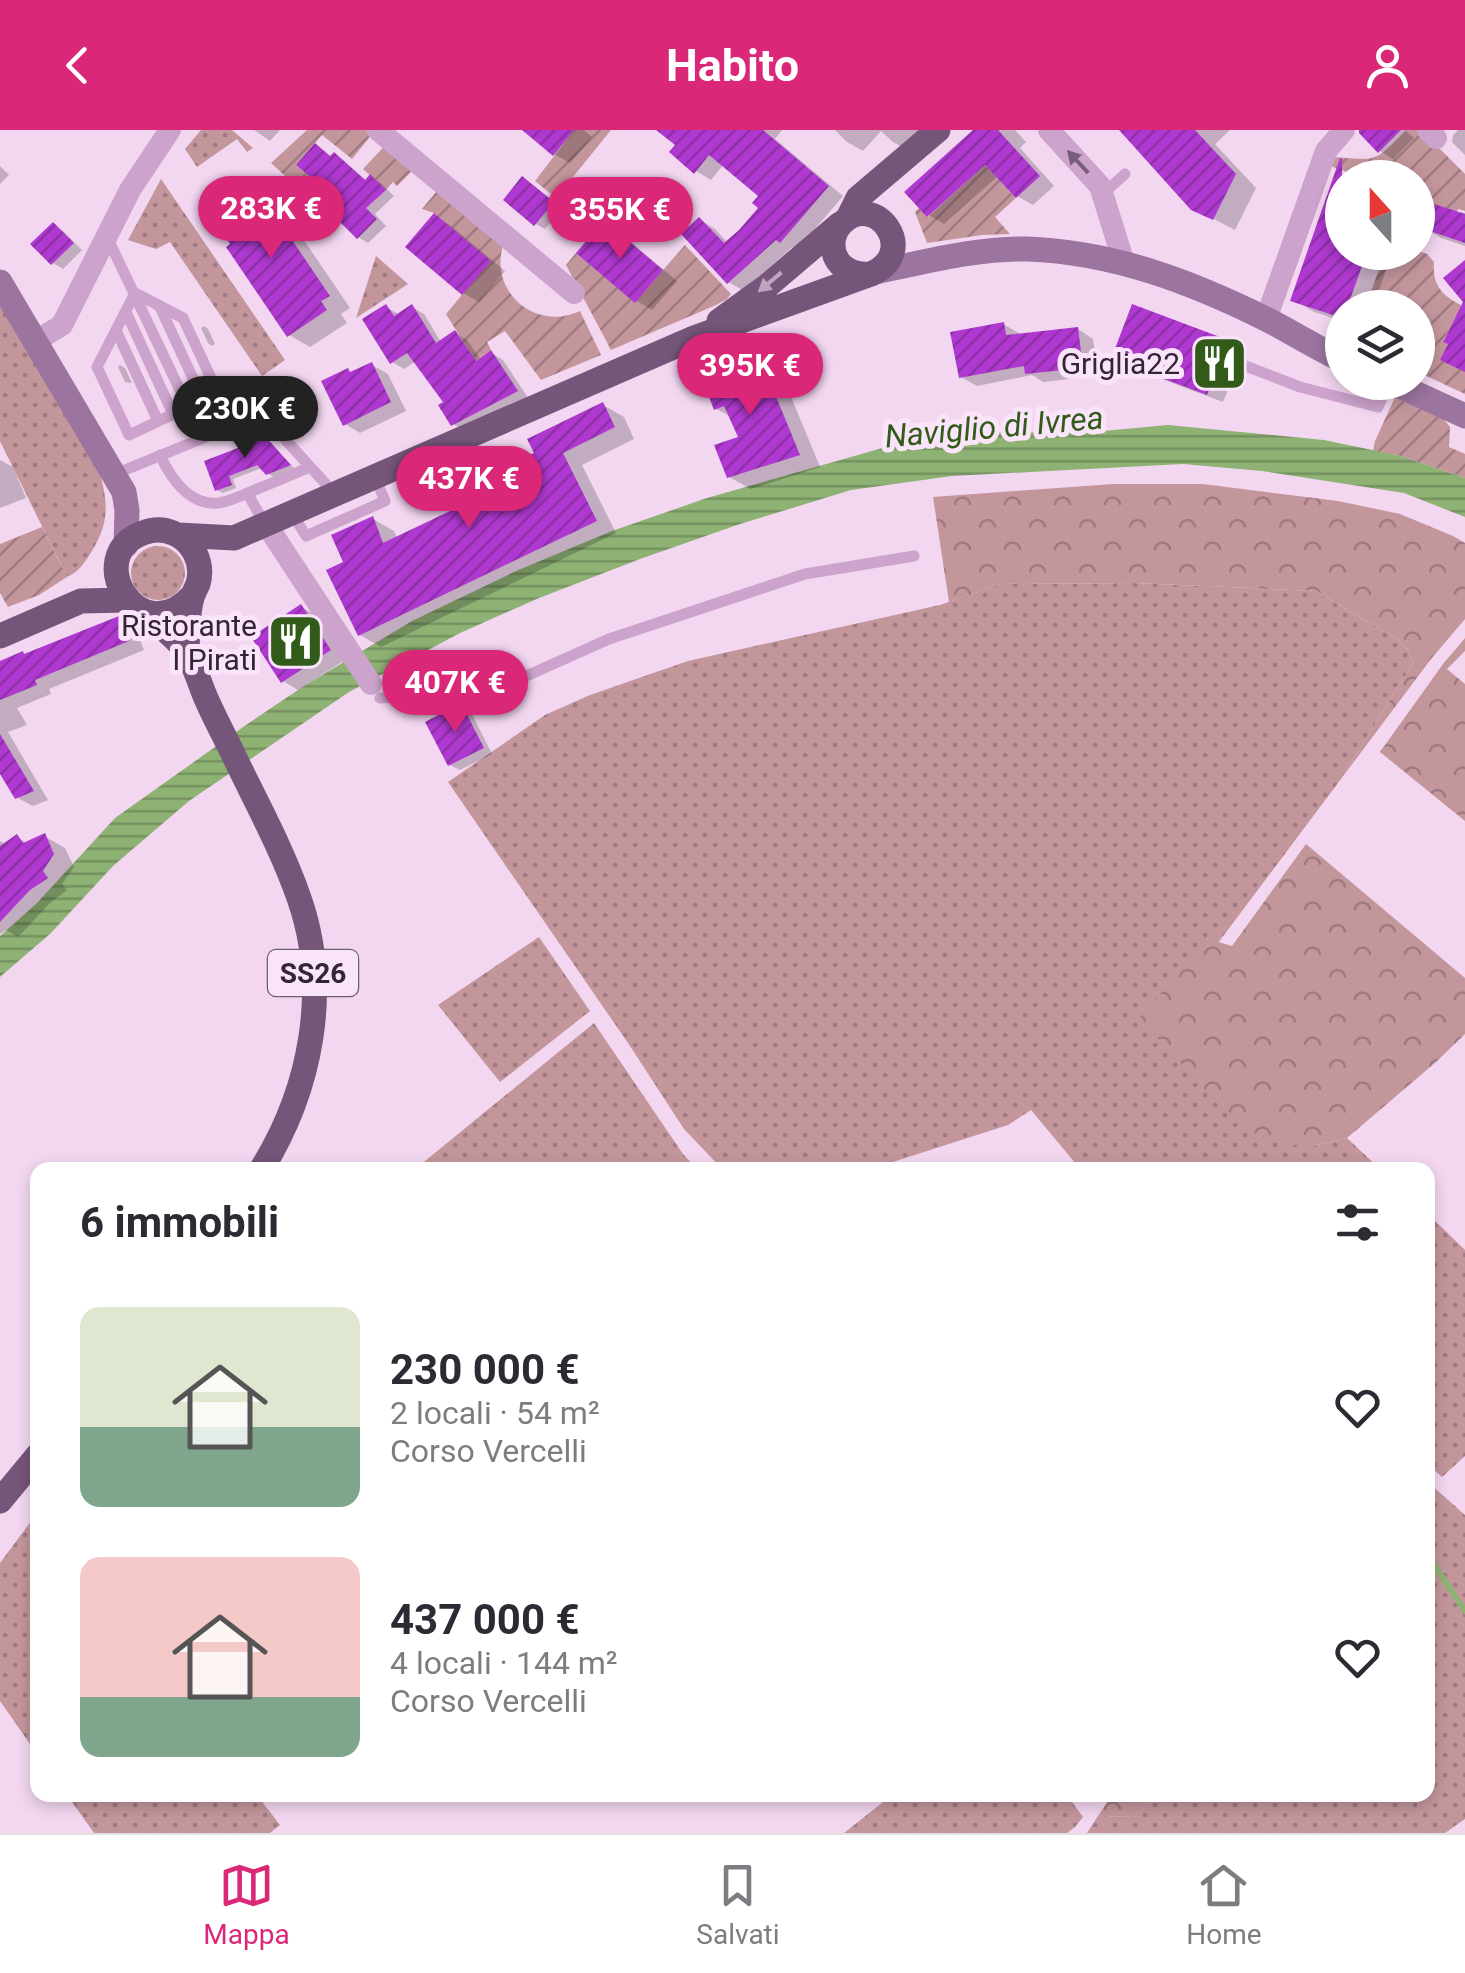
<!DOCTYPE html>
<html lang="it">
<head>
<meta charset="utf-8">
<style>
	:root { --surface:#fff; --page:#f7f7f7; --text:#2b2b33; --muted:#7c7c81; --line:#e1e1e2; --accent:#db2777 }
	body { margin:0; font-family:Roboto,sans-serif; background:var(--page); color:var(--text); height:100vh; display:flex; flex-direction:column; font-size:38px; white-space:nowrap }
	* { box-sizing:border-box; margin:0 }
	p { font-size:32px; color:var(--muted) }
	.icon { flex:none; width:55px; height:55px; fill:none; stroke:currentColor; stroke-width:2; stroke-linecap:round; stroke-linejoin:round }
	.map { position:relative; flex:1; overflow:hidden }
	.sheet { position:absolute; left:30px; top:1032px; width:1405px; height:640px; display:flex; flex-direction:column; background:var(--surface); border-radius:20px; box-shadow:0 5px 15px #0003 }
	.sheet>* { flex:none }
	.needle { width:65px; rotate:339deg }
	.tools { position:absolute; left:1325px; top:30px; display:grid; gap:20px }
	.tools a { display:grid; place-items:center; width:110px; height:110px; border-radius:50%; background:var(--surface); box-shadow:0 5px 15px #0003; font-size:50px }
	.price { position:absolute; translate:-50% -85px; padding:0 22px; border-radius:35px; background:var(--accent); color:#fff; font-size:32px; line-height:65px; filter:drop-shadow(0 2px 5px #0008) }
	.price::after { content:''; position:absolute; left:50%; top:60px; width:30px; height:22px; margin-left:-15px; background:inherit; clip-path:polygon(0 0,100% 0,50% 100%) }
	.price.current { background:#222; color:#fff }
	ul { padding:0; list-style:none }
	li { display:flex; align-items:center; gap:30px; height:250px; padding:0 50px }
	li span { display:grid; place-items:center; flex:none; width:280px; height:200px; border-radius:20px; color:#555 }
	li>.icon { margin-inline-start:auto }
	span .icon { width:120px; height:120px; fill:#fffc; stroke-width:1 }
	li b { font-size:42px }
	h2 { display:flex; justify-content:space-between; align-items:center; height:120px; padding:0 50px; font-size:42px }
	header { display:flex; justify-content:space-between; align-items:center; height:130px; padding:0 50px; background:var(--accent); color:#fff; font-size:45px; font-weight:700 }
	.tab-bar { display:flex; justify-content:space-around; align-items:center; height:140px; border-top:2px solid var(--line); background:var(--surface); font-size:28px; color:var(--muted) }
	.tab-bar a { display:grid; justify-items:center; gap:5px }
	.tab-bar .current { color:var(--accent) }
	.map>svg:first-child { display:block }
	.grass { fill:url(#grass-dots) }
	.forest { fill:url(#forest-crowns) }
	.garden { fill:url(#garden-furrows) }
	.water { fill:url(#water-rules) }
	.shadow { fill:#0003 }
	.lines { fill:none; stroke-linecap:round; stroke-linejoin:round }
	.stream { stroke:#8eb274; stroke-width:6 }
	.building { fill:url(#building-hatch) }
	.lane { stroke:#cca3cc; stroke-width:11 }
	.street { stroke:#cca3cc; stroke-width:22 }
	.secondary { stroke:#9b749f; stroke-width:25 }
	.primary { stroke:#755579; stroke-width:25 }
	.oneway { fill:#785e7a }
	.oneway2 { fill:#bea4bf }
	.labels { text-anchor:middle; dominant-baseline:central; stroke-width:10; stroke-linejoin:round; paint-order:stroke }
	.shield { fill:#fae4f9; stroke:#6f5e70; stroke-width:2.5 }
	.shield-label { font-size:28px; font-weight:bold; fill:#342536 }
	.poi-label { font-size:30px; fill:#342536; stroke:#fae4f9; text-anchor:end }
	.water-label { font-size:32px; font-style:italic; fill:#325a18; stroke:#fae4f9 }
</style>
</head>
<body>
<header><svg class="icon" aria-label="back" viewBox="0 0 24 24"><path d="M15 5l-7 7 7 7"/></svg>Habito<svg class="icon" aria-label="person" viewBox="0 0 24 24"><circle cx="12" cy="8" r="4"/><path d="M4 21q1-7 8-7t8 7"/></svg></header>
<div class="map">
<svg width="1465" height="1703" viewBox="0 0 1465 1703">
	<defs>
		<pattern id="grass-dots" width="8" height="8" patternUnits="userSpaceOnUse" patternTransform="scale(2.5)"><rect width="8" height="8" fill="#c3969c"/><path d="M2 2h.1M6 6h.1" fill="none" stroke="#9f7a80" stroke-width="1.8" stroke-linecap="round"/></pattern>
		<pattern id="forest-crowns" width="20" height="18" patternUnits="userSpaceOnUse" patternTransform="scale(2.5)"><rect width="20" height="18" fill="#c3969c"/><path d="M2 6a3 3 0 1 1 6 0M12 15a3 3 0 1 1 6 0" fill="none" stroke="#9f7a80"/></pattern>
		<pattern id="garden-furrows" width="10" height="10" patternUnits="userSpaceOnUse" patternTransform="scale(2.5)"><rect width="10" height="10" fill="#c3969c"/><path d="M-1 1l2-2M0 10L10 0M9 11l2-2" fill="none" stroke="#9f7a80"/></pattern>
		<pattern id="water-rules" width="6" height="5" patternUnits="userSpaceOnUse" patternTransform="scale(2.5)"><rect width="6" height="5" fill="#8eb274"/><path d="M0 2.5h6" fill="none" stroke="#759160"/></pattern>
		<pattern id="building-hatch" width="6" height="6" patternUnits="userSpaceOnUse" patternTransform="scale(2.5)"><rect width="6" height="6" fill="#af39d0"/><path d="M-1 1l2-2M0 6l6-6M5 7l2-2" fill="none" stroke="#8f30aa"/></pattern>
	</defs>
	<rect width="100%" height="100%" fill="#f3d7f1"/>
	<path class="grass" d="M201 0H232L253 18 247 22 237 9 197 37 185 19Z
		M161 49 285 230 262 246 170 112 156 119 128 110Z
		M376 126 408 154 356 188Z
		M0 161 98 336C108 371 111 392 90 424 84 434 78 442 67 447L0 311Z
		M131 443a27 27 0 1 1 54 0a27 27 0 1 1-54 0Z
		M1134 453 1316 461 1397 509 1408 520 1413 533 1341 649 1218 813 1207 809 1309 1017 1347 1008 1381 1040H1081L1031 980 1008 995 868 1040H723L684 999 628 913 448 652 545 585 590 565 688 531 940 475 1001 454Z
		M539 807 590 881 500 952 438 875Z
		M594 893 683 1024 698 1040H414Z
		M1428 1084 1465 1120V1326L1442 1347 1428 1335Z
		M1428 1352 1465 1385V1689L1445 1703H1087L1098 1686 1134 1687 1157 1665H1428Z
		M35 1386 38 1388 37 1624 0 1571V1433Z
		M67 1665H257L280 1695 270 1703H94Z
		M892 1665H1067L1083 1687 1075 1697 1067 1703H844Z"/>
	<path class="forest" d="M1113 354H1203L1338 371 1400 384 1453 406 1465 413V489L1431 529 1341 649 1413 533 1408 520 1397 509 1316 461 1134 453 1001 454 949 472 933 367Z
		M1465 508V521L1447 539 1465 554V691L1380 622 1443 534Z
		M1306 714 1465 848V904L1436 932 1347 1008 1309 1017 1278 1012 1253 1002 1224 980 1139 888 1208 809 1232 816Z
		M1112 1665H1157L1134 1687 1098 1686Z"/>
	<path class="garden" d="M307 0H366L370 3 369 8 352 29 322 5 296 35 316 52 305 64 271 33Z
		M574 0H611L556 68 535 51Z
		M1406 0H1421L1465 44V81L1458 79 1457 82 1421 70 1418 79V48L1362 47 1327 35 1330 27C1378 29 1371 36 1406 0Z
		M384 17 412 41 397 56 393 52 386 60 363 39Z
		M985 35 1016 68 995 87 1010 104 982 105 927 113 915 82 919 78 928 87Z
		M437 61 503 116C489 162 536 202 580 181L601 225 541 250 505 201 487 212 491 220 475 231 446 184 490 131 434 83 422 79Z
		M685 115 731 164 727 169 716 175 611 220 566 135 576 123 635 172Z
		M1418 121 1427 124 1434 132C1432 157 1444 167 1465 177L1456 186 1443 211 1448 214 1441 229 1465 240V264L1418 242V178H1365L1385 123Z
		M1396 265 1437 281 1450 297 1449 317 1465 324V348L1401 326 1373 321 1375 311Z
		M42 397 67 447 39 465 8 477 0 463V414Z"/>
	<path class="water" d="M1168 295 1324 310 1401 326 1465 348V387L1404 363 1262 341 1183 334 952 346 851 360 740 394 640 429 539 468 460 503 349 562 189 671 113 736 51 803 0 847V806L37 773 115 688 246 595 304 556 412 491 516 441 612 401 707 368 893 315 1004 302 1081 303Z"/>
	<path class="shadow" d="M254 0H280L270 11Z
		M526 0H584L592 7 570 33 554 24Z
		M674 0H782L775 9 843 66 797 120 792 117 744 161 728 152 700 90 715 99 728 113 761 77V66L724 34 711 50 696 41 678 15Z
		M835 0H929L909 21 893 12 881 1 863 21 847 12Z
		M977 0H1015L1026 12 1020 18 1054 56 1033 75 1017 66 998 46 944 94 929 85 908 62Z
		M1122 0H1230L1215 14 1256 58 1235 100 1193 78Z
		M1361 0H1405L1414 8 1393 29 1380 21Z
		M1458 0H1465V25L1452 12 1453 5Z
		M316 16 332 28 344 31 367 51 371 47 381 53 394 66 375 84 386 96 368 113 358 107Z
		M0 36 9 45 0 54Z
		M1333 54 1342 57V122H1392L1373 178H1342V191L1314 182 1293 169Z
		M533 55 562 79 545 99 536 94Z
		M254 57 276 69 350 178 341 184 347 193 310 217 289 205Z
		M1460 82 1465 83V116L1441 108 1420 95 1459 85Z
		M434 86 450 95 505 141 479 172 463 163Z
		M604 94 620 103 677 151 652 180 637 171Z
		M53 95 63 101 82 120 63 139 53 133Z
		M386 177 400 185 412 177 424 184 441 212 455 203 467 210 481 230 491 223 503 230 528 268 465 301 453 294 447 272 416 231 404 239 392 232Z
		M1134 177 1227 213 1243 222 1223 272 1130 237 1114 227Z
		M1003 194 1019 203 1020 206 1078 199 1093 209 1096 230 1077 233 1078 248 1043 252 1032 245 977 256 961 247Z
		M204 196 208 199 215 214 212 216 208 213 201 198Z
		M759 228 780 240 820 337 751 359 729 347 741 309 732 287 716 279Z
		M120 235 125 238 132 253 125 252 118 237Z
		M372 235 388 244 406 281 360 303 345 294 352 243Z
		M603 275 624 287 634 309 582 335 616 403 381 517 360 505 347 433 373 389 394 401 397 409 496 362 537 324Z
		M268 310 294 338 273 347 262 338 233 349 236 358 223 363 217 360 207 333Z
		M0 330 13 337 26 368 0 378Z
		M301 477 317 486 345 530 298 560 283 551Z
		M119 489 135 498 144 520 49 559 51 564 17 578 27 595 8 602 48 670 33 676 16 667 0 639V534Z
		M461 576 471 582 492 624 460 640 450 635Z
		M44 706 65 718 74 737 62 754 67 760 51 772 18 807 6 800 0 804V711L6 714 17 707 28 714Z"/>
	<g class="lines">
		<path class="stream" d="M1428 1426 1465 1481"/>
	</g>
	<path class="building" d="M522 0H574L553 26Z
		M656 0H763L829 56 780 113 776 110 727 154 681 104 699 87 724 113 739 100 758 78 752 73 758 66 709 25 694 44 669 22 675 15Z
		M973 0H998L1040 46 1016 68 985 35 927 87 904 62Z
		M1119 0H1195L1236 44 1213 90 1191 80Z
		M1359 0H1401L1378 23 1359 3Z
		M315 13 330 26 334 22 365 50 370 44 386 60 366 78 377 89 357 109 331 83 341 73 296 35Z
		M1340 28H1342V122H1367L1347 178H1342V188L1290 171Z
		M522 46 554 72 534 96 503 70Z
		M254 54 330 166 321 171 327 180 287 207 226 117 230 114 210 84Z
		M1425 71 1465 84V113L1418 97Z
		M434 83 491 131 462 165 405 117Z
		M604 90 663 140 635 173 576 123Z
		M53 92 74 113 51 135 30 114Z
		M1465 130V242L1440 230 1448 214 1443 212 1463 172 1443 148Z
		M386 174 394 186 412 174 436 213 455 200 476 231 491 220 518 261 451 296 438 275 443 272 407 223 390 234 362 189Z
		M1132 174 1228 210 1207 265 1111 229Z
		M1004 192 1006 205 1078 197 1081 222 1062 225 1063 240 1025 244 1024 236 959 248 950 202Z
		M759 225 800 325 727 348 714 315 738 307 724 276 714 280 701 246Z
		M372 232 391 272 343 296 321 251 348 238 350 242Z
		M603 272 615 297 563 323 597 391 358 506 326 440 343 432 331 405 373 386 383 413 492 361 485 347 534 323 527 309Z
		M263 304 291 335 266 345 257 335 229 346 232 355 215 361 204 331 243 316 241 312Z
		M301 474 331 520 281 553 251 507Z
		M119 486 129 511 35 550 37 555 0 570V531L23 521 24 524Z
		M461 573 484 618 448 636 425 592Z
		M0 604 34 661 15 669 0 644Z
		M45 703 54 724 43 741 48 748 30 760 0 792V716L17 704 23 713Z"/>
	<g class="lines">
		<path class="lane" d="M1104 63 1125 44
			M108 109 188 277
			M135 163 183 188 218 263 129 305 97 237Z
			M159 175 203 270
			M126 182 173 284
			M116 200 158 291
			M1230 230 1300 257 1378 277 1389 252
			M160 325C171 349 190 376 219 373 232 371 245 364 257 359 275 352 293 344 310 337
			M115 344 262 284 335 364
			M247 363 265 394
			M292 383 306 406 385 371 375 347
			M380 568 446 563 515 551 609 509 805 444 914 426"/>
		<path class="street" d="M378 0 574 163
			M1049 0 1100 56 1124 133
			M1428 0 1436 8
			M1266 189 1326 21 1344 0
			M36 211 62 195 130 60 170 0
			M266 394 371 554"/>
		<path class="secondary" d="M875 142C925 132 976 118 1027 119 1113 122 1192 152 1268 190 1293 203 1317 218 1342 230
			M0 152 124 362 127 380 126 415
			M1391 252 1465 286"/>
		<path class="primary" d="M848 88 858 68 938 0
			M719 191 766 157 840 94
			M179 405 234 408 694 208 871 144C921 122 875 60 842 93 836 99 833 106 833 114 833 136 852 146 871 144
			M143 481C157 494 177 507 187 523 195 536 199 552 205 566 214 587 225 607 235 628 257 674 282 719 299 768 331 859 311 960 261 1040
			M0 506 81 471 127 470
			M187 522C188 505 187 485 192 468 192 466 197 456 198 454 204 433 193 411 173 403 164 399 153 399 143 403 81 425 139 523 192 466
			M0 1371 38 1325"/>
	</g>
	<defs><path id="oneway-solid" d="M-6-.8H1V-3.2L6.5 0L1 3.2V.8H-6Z" transform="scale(2.5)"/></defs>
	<use class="oneway" href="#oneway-solid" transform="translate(1078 32) rotate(-133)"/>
	<use class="oneway2" href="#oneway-solid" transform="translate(770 152) rotate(140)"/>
	<defs>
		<symbol id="restaurant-square" viewBox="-11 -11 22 22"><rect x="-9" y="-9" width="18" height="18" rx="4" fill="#325a18" stroke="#fae4f9"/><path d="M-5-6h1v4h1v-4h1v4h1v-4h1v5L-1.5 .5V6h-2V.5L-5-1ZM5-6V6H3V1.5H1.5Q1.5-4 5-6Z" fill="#fff"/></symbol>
	</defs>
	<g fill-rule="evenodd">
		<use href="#restaurant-square" x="1188" y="202" width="63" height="63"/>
		<use href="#restaurant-square" x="264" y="480" width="63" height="63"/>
	</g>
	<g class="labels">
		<rect class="shield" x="268" y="820" width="90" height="46" rx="8"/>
		<g class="shield-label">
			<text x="313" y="843">SS26</text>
		</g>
		<g class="poi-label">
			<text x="1180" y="233">Griglia22</text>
			<text x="257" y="495">Ristorante<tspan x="257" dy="34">I Pirati</tspan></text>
		</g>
		<g class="water-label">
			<text transform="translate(994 297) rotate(-5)">Naviglio di Ivrea</text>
		</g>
	</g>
</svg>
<div class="tools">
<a><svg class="needle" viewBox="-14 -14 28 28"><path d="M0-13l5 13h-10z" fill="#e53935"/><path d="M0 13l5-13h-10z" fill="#7c7c81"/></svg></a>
<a><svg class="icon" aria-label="layers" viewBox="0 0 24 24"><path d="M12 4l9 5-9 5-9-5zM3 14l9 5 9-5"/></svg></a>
</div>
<b class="price" style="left:271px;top:131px">283K €</b>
<b class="price" style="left:620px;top:132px">355K €</b>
<b class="price" style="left:750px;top:288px">395K €</b>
<b class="price current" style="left:245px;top:331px">230K €</b>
<b class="price" style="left:469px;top:401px">437K €</b>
<b class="price" style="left:455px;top:605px">407K €</b>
<section class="sheet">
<h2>6 immobili<svg class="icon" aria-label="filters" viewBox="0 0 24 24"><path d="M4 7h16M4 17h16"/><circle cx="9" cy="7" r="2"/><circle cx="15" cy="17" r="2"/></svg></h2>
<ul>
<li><span style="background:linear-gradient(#dfe7d0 60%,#7fa58c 0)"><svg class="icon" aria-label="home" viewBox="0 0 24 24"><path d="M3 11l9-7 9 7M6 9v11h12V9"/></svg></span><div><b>230 000 €</b><p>2 locali · 54 m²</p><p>Corso Vercelli</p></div><svg class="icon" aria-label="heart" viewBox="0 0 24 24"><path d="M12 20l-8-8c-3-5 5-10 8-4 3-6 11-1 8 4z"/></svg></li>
<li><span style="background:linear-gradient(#f6c9c9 70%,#7fa58c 0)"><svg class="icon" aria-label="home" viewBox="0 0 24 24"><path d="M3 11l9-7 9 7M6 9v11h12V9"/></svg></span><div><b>437 000 €</b><p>4 locali · 144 m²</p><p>Corso Vercelli</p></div><svg class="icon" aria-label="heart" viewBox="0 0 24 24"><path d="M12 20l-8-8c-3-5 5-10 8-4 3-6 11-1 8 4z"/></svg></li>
</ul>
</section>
</div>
<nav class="tab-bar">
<a class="current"><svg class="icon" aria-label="map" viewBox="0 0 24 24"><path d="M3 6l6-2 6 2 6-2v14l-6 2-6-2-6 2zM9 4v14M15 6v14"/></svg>Mappa</a>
<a><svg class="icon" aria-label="saved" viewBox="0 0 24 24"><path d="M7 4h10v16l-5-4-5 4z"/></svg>Salvati</a>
<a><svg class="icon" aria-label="home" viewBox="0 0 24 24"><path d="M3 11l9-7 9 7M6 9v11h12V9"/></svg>Home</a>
</nav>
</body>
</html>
